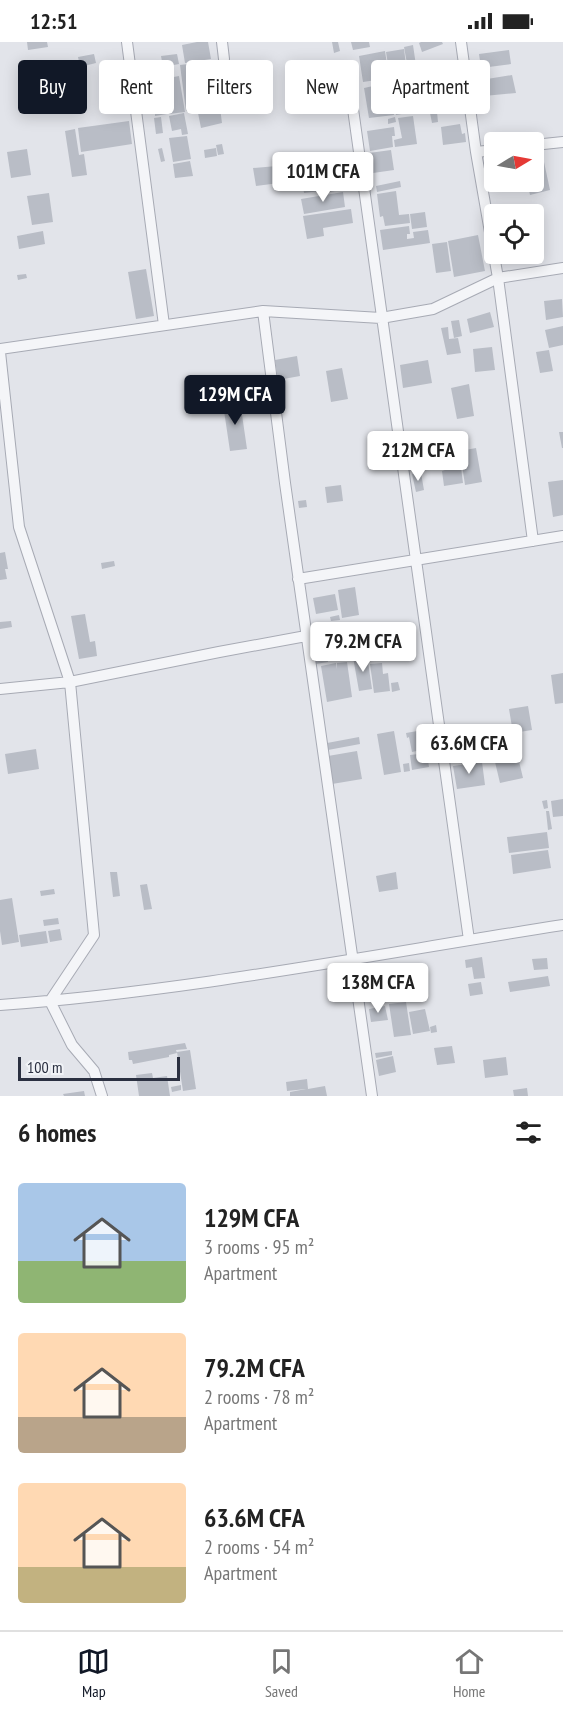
<!DOCTYPE html>
<html lang="en">
<head>
<meta charset="utf-8">
<style>
	:root { --surface:#fff; --page:#f2f2f2; --text:#222; --muted:#767676; --line:#e0e0e0; --accent:#111827 }
	body { margin:0; font-family:"PT Sans Narrow",sans-serif; background:var(--page); color:var(--text); height:100vh; display:flex; flex-direction:column; font-size:22px; white-space:nowrap }
	* { box-sizing:border-box; margin:0 }
	p { font-size:20px; color:var(--muted) }
	.icon { flex:none; width:33px; height:33px; fill:none; stroke:currentColor; stroke-width:2; stroke-linecap:round; stroke-linejoin:round }
	.map { position:relative; height:1054px; overflow:hidden }
	.side { display:flex; flex-direction:column; background:var(--surface); flex:1 }
	.side>* { flex:none }
	.top-card { position:absolute; left:18px; top:18px; width:528px; height:54px; display:flex; gap:12px }
	.needle { width:39px; rotate:80deg }
	.controls { position:absolute; left:484px; top:90px; display:grid; gap:12px }
	.controls a { display:grid; place-items:center; width:60px; height:60px; border-radius:6px; background:var(--surface); box-shadow:0 3px 15px #0003; font-size:30px }
	.scale { position:absolute; left:18px; bottom:15px; width:162px; box-sizing:border-box; padding-left:6px; border:3px solid #2b3041; border-top:0; font-size:16px; line-height:21px; white-space:nowrap; color:#2b3041; -webkit-text-stroke:4px #f1f3f7; paint-order:stroke }
	.price { position:absolute; translate:-50% -51px; padding:0 14px; border-radius:6px; background:#fff; color:#222; font-size:20px; line-height:39px; filter:drop-shadow(0 2px 3px #0008) }
	.price::after { content:''; position:absolute; left:50%; top:36px; width:18px; height:14px; margin-left:-9px; background:inherit; clip-path:polygon(0 0,100% 0,50% 100%) }
	.price.on { background:var(--accent); color:#fff }
	ul { padding:0; list-style:none }
	li { display:flex; align-items:center; gap:18px; height:150px; padding:0 18px }
	li span { display:grid; place-items:center; flex:none; width:168px; height:120px; border-radius:6px; color:#555 }
	li>.icon { margin-inline-start:auto }
	span .icon { width:72px; height:72px; fill:#fffc; stroke-width:1 }
	li b { font-size:26px }
	h2 { display:flex; justify-content:space-between; align-items:center; height:72px; padding:0 18px; font-size:26px }
	.tag { padding:0 21px; border-radius:6px; background:var(--surface); box-shadow:0 3px 15px #0003; font-size:21px; line-height:54px }
	.tag.on { background:var(--accent); color:#fff }
	.status { display:flex; justify-content:space-between; align-items:center; height:42px; padding:0 30px; background:var(--surface); direction:ltr }
	.status svg { height:16px; fill:currentColor }
	.tab-bar { display:flex; justify-content:space-around; align-items:center; height:84px; border-top:2px solid var(--line); background:var(--surface); font-size:16px; color:var(--muted) }
	.tab-bar a { display:grid; justify-items:center; gap:3px }
	.tab-bar .on { color:var(--accent) }
	.map>svg:first-child { display:block }
	.building { fill:#b9bdc6 }
	.lines { fill:none; stroke-linecap:round; stroke-linejoin:round }
	.street-casing { stroke:#a7aab4; stroke-width:12 }
	.street { stroke:#f4f5f8; stroke-width:10 }
</style>
</head>
<body>
<div class="status"><b>12:51</b><svg viewBox="0 0 49 12"><path d="M0 12V9h3v3zM5 12V6h3v6zM10 12V3h3v9zM15 12V0h3v12zM26 1h20v11H26zM47 4h2v5h-2z"/></svg></div>
<div class="map">
<svg width="563" height="1054" viewBox="0 0 563 1054">
	<rect width="100%" height="100%" fill="#e2e4ea"/>
	<path class="building" d="M27 0H47L48 5 28 8Z
		M197 0H208L211 17 185 21 182 3Z
		M332 0H338L340 9 334 11Z
		M351 0H369L370 5 353 8Z
		M421 0H442L443 2 422 10 419 1Z
		M413 3 418 37 410 38 404 5Z
		M404 7 408 39 391 41 386 10Z
		M509 8 511 22 481 26 479 12Z
		M385 9 389 36 363 40 359 14Z
		M94 12 96 21 80 25 78 15Z
		M177 12 179 22 163 25 161 14Z
		M71 18 74 37 54 41 50 22Z
		M196 21 202 67 186 69 180 23Z
		M438 27 439 37 433 38 432 28Z
		M429 28 430 36H424L423 29Z
		M512 33 516 51 484 54 481 38Z
		M179 34 185 70 169 72 163 37Z
		M72 39 76 69 58 71 54 42Z
		M408 40 413 70 396 73 390 43Z
		M387 41 391 61 386 62 384 52H381L383 67 393 65 394 73 369 76 364 46Z
		M220 66 222 81 201 86 198 71Z
		M166 68 167 72 155 74V70Z
		M437 70 438 80 432 81 430 71Z
		M184 71 188 92 182 93 181 87 172 89 169 74Z
		M413 74 417 102 395 105 394 98 402 96 398 76Z
		M161 75 163 91 156 92 154 76Z
		M395 75 396 80 388 82V77Z
		M129 79 132 102 81 110 78 86Z
		M460 82 462 92 465 91 466 100 443 103 441 85Z
		M394 85 395 94H392L393 105 370 109 367 89Z
		M75 87 79 113 84 112 87 133 72 135 65 89Z
		M187 94 191 117 173 120 169 96Z
		M222 102 224 112 218 113 216 103Z
		M162 106 165 119 161 120 158 107Z
		M216 106 217 114 205 116 204 108Z
		M27 107 31 133 11 136 7 110Z
		M391 108 394 128 373 131 369 111Z
		M343 115 345 129 319 134 317 119Z
		M190 119 193 134 175 136 173 122Z
		M315 119 318 143 341 139 343 148 320 151V149L304 151 299 121Z
		M544 120 550 148 530 153 527 140H534V122Z
		M277 124 279 141 256 144 253 126Z
		M400 139 401 145 377 150 376 144Z
		M396 149 399 173 409 172 410 181 385 184 383 174 380 175 377 152Z
		M343 150 345 165 304 172 301 157Z
		M49 151 53 180 32 183 27 154Z
		M351 167 353 181 323 186 324 194 307 197 303 174Z
		M425 170 427 185 412 187 410 172Z
		M409 184 410 192H407V197L414 196 413 190 428 188 430 201 383 208 380 188Z
		M43 189 45 202 19 207 17 194Z
		M478 193 485 229 454 235 448 199Z
		M447 200 451 229 436 231 432 202Z
		M146 227 154 274 136 277 128 230Z
		M26 232 27 236 18 238 17 233Z
		M562 257 563 275 546 278 544 259Z
		M490 270 494 285 470 291 467 277Z
		M459 278 462 294 454 296 451 279Z
		M563 284V303L549 306 545 288Z
		M448 285 449 297 458 296 461 311 447 313 441 286Z
		M492 305 495 328 475 330 473 307Z
		M549 308 553 329 540 331 536 310Z
		M297 314 300 334 278 338 275 318Z
		M428 318 432 341 403 346 400 323Z
		M342 326 348 357 331 360 326 329Z
		M469 342 474 374 457 377 451 346Z
		M240 359 247 407 230 409 223 362Z
		M559 390H563V406H562Z
		M476 406 482 440 465 443 460 409Z
		M459 410 463 441 444 444 442 429 445 428 443 412Z
		M441 412 442 422 413 427 411 417Z
		M421 431 424 448 416 450 412 432Z
		M563 438V473L553 475 548 440Z
		M341 443 343 459 327 461 325 445Z
		M306 458 307 465 299 466 298 459Z
		M5 510 8 527H5L7 537 0 538V511Z
		M114 519 115 524 102 527 101 521Z
		M355 545 359 573 342 576 338 548Z
		M335 552 338 568 316 572 313 556Z
		M85 572 90 600 95 599 97 614 79 617 71 574Z
		M339 573 340 578 331 579 330 575Z
		M11 579 12 585 0 587V580Z
		M326 581 330 600 319 602 315 583Z
		M338 584 341 597 331 599 329 586Z
		M348 607 350 616 330 619 328 610Z
		M327 613 328 620 316 622 315 615Z
		M367 613 372 647 359 649 353 615Z
		M347 620 352 655 327 660 321 624 336 621 337 627V621Z
		M382 621 383 632 388 631 390 649 374 651 370 622Z
		M563 631V661L555 662 551 633Z
		M398 640 400 648 392 650 391 641Z
		M528 664 532 688 513 691 509 667Z
		M423 688 426 707 412 710 409 695 407 696 406 691Z
		M394 689 401 730 384 733 377 692Z
		M492 692 495 709 481 711 480 702 460 704 459 696Z
		M359 695 360 702 328 708 327 701Z
		M36 707 39 727 8 732 5 712Z
		M357 709 362 737 332 742 328 714Z
		M427 711 429 725 412 728 410 713Z
		M482 712 483 718 477 719 476 714Z
		M518 715 523 736 500 741 495 720Z
		M482 720 485 743 457 747 453 724Z
		M409 721 410 729 404 730 403 722Z
		M563 757V774L553 775 551 759Z
		M547 758 548 766 544 767 542 759Z
		M546 769H549L552 787 548 788Z
		M547 790 549 806 509 811 507 795Z
		M548 808 551 826 513 832 511 813Z
		M110 830H117L120 854 113 855Z
		M396 830 398 847 379 850 376 834Z
		M147 842 152 867 144 868 140 843Z
		M54 847 55 852 41 854 40 849Z
		M12 856 19 900 2 903 0 889V858Z
		M58 876 59 882 44 884 43 878Z
		M60 887 62 898 50 900 48 889Z
		M46 889 48 901 21 905 19 893Z
		M482 915 485 936 474 937 472 925 466 926 465 918Z
		M547 916 548 927 534 928 532 917Z
		M420 931 423 950 406 953 403 934Z
		M548 934 550 944 510 950 508 940Z
		M481 940 483 952 470 954 468 942Z
		M406 960 411 993 394 995 389 962Z
		M385 964 388 978 371 980 369 967Z
		M425 967 430 989 413 992 409 970Z
		M436 983 437 990 431 991 430 985Z
		M185 1001 187 1007 176 1008 177 1011 169 1013V1015L133 1022 132 1018H129L128 1010Z
		M452 1004 455 1021 437 1023 434 1006Z
		M190 1008 196 1047 183 1049 177 1010Z
		M392 1009V1013L376 1016 375 1011Z
		M393 1014 396 1030 379 1034 376 1018Z
		M506 1015 508 1033 485 1036 483 1018Z
		M152 1031 153 1036 167 1034 170 1054H139L136 1033Z
		M307 1037 308 1047 325 1044 327 1054H290V1050L306 1047 287 1049 286 1040Z
		M181 1043V1048L172 1050 171 1045Z
		M527 1046 528 1054H514L513 1048Z
		M84 1049 85 1054H64L63 1052Z"/>
	<g class="lines">
		<defs>
			<path id="street" d="M127 0 164 283
				M222 0 224 17
				M461 0 476 110 498 236 533 499
				M347 24 469 898
				M534 103 563 100
				M476 110 495 108
				M263 269 285 441 372 1054
				M0 307 263 269 381 276 433 267 498 236 563 226
				M0 310 19 485 70 640 94 893 50 959 72 1003 94 1029 102 1054
				M298 537 563 494
				M0 647 70 640 219 610 306 594
				M0 963C190 949 376 912 563 883"/>
		</defs>
		<use href="#street" class="street-casing"/>
		<use href="#street" class="street"/>
	</g>
</svg>
<div class="controls">
<a><svg class="needle" viewBox="-14 -14 28 28"><path d="M0-13l5 13h-10z" fill="#e53935"/><path d="M0 13l5-13h-10z" fill="#767676"/></svg></a>
<a><svg class="icon" aria-label="locate" viewBox="0 0 24 24"><circle cx="12" cy="12" r="6"/><path d="M12 2v4M12 18v4M2 12h4M18 12h4"/></svg></a>
</div>
<div class="scale">100 m</div>
<b class="price" style="left:323px;top:161px">101M CFA</b>
<b class="price on" style="left:235px;top:384px">129M CFA</b>
<b class="price" style="left:418px;top:440px">212M CFA</b>
<b class="price" style="left:363px;top:631px">79.2M CFA</b>
<b class="price" style="left:469px;top:733px">63.6M CFA</b>
<b class="price" style="left:378px;top:972px">138M CFA</b>
<div class="top-card">
<a class="tag on">Buy</a>
<a class="tag">Rent</a>
<a class="tag">Filters</a>
<a class="tag">New</a>
<a class="tag">Apartment</a>
</div>
</div>
<section class="side">
<h2>6 homes<svg class="icon" aria-label="filters" viewBox="0 0 24 24"><path d="M4 7h16M4 17h16"/><circle cx="9" cy="7" r="2"/><circle cx="15" cy="17" r="2"/></svg></h2>
<ul>
<li><span style="background:linear-gradient(#a9c7e8 65%,#8fb573 0)"><svg class="icon" aria-label="home" viewBox="0 0 24 24"><path d="M3 11l9-7 9 7M6 9v11h12V9"/></svg></span><div><b>129M CFA</b><p>3 rooms · 95 m²</p><p>Apartment</p></div></li>
<li><span style="background:linear-gradient(#ffd9b3 70%,#b9a48a 0)"><svg class="icon" aria-label="home" viewBox="0 0 24 24"><path d="M3 11l9-7 9 7M6 9v11h12V9"/></svg></span><div><b>79.2M CFA</b><p>2 rooms · 78 m²</p><p>Apartment</p></div></li>
<li><span style="background:linear-gradient(#ffd9b3 70%,#c2b280 0)"><svg class="icon" aria-label="home" viewBox="0 0 24 24"><path d="M3 11l9-7 9 7M6 9v11h12V9"/></svg></span><div><b>63.6M CFA</b><p>2 rooms · 54 m²</p><p>Apartment</p></div></li>
</ul>
</section>
<nav class="tab-bar">
<a class="on"><svg class="icon" aria-label="map" viewBox="0 0 24 24"><path d="M3 6l6-2 6 2 6-2v14l-6 2-6-2-6 2zM9 4v14M15 6v14"/></svg>Map</a>
<a><svg class="icon" aria-label="saved" viewBox="0 0 24 24"><path d="M7 4h10v16l-5-4-5 4z"/></svg>Saved</a>
<a><svg class="icon" aria-label="home" viewBox="0 0 24 24"><path d="M3 11l9-7 9 7M6 9v11h12V9"/></svg>Home</a>
</nav>
</body>
</html>
